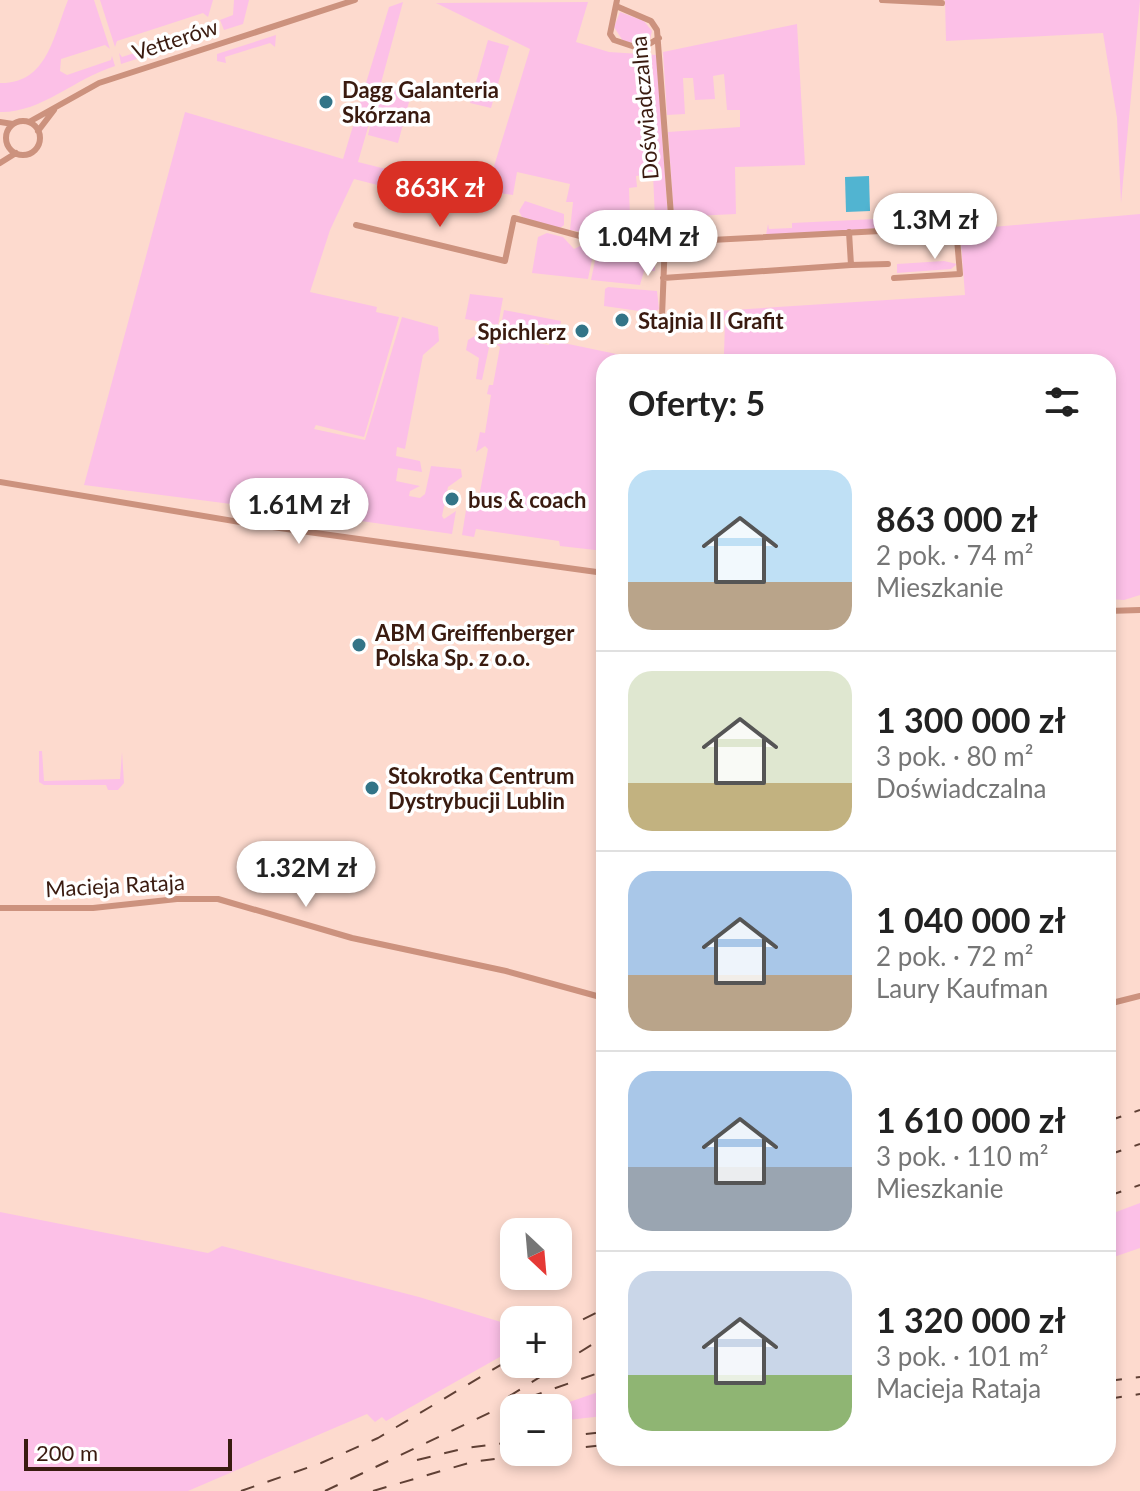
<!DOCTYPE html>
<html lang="pl">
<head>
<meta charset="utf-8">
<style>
	:root { --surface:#fff; --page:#f2f2f2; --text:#222; --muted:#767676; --line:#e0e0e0; --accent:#d93025 }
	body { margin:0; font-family:Lato,sans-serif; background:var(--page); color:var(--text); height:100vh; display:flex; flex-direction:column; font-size:30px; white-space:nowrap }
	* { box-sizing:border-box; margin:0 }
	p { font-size:26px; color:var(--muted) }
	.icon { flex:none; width:44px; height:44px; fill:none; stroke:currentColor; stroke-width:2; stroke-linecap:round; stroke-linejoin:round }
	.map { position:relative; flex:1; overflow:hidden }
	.sheet { position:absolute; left:596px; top:354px; width:520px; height:1112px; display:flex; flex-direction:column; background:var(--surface); border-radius:24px; box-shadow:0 4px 12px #0003 }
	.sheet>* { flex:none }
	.needle { width:52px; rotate:154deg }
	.controls { position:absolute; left:500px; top:1218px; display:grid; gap:16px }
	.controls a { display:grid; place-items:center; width:72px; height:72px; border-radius:16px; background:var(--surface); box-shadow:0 4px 12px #0003; font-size:40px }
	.scale { position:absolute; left:24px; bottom:20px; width:208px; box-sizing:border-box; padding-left:8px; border:4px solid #3a1b10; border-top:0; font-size:22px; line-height:28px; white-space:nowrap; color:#3a1b10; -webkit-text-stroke:6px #fff; paint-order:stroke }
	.price { position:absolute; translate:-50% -68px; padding:0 18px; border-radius:28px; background:#fff; color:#222; font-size:26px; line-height:52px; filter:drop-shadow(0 2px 4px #0008) }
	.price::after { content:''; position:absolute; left:50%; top:48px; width:24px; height:18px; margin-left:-12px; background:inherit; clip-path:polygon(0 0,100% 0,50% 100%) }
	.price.selected { background:var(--accent); color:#fff }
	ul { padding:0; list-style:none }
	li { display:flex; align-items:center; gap:24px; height:200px; padding:0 32px }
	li+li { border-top:2px solid var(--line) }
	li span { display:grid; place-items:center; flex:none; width:224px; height:160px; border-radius:24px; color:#555 }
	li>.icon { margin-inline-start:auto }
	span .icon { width:96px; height:96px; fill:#fffc; stroke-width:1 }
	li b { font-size:34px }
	h2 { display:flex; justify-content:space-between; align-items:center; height:96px; padding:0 32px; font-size:34px }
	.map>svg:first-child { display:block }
	.green { fill:#fcc0e7 }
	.water { fill:#51b4d1 }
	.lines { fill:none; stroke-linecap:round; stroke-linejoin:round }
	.street { stroke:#cc927e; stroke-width:6 }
	.rail { stroke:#604035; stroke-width:2; stroke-dasharray:14 14; stroke-linecap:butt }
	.poi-dot { fill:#337487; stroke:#fff; stroke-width:3 }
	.labels { text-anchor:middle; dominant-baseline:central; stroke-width:7; stroke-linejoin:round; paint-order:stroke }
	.street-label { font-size:22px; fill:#3a1b10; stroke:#fff }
	.poi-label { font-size:22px; font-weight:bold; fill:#3a1b10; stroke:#fff; text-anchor:start }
</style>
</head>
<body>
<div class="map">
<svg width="1140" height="1491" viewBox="0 0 1140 1491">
	<rect width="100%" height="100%" fill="#fddace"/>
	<path class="green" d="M68 0H94L110 49 105 45 61 59 60 71 67 75 111 60 112 56 115 66C74 79 41 113 0 112V83C47 84 53 37 68 0Z
		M100 0H213L208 17 203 13 117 41 115 47Z
		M234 0H249L243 24 224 30 220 20 233 15Z
		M945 0H1140L1121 203 1117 118 1103 33 946 41Z
		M403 2 381 83 412 91 398 143 368 135 379 89 358 162 462 188 491 176 530 49 436 3 588 2 576 42 609 52 657 55 668 219H655L653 174 636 176 637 187 629 188 630 218 605 222V236L570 230 573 202H566L570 184 517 172 513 195 490 192 483 212 354 179 330 230 310 292 377 307 376 312 399 317 364 437 316 425 314 429 365 440 402 317 438 327 439 341 423 355 405 449 397 447 396 456 420 461 422 472 398 468 396 481 420 486 410 491 409 496 420 498 425 494 431 466 461 469 462 477 448 487 442 516 444 519 456 511 452 534 333 517 334 510 294 506 292 512 84 485 185 112 343 159 389 7Z
		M620 12 644 21 652 31 650 39 640 44 623 41 614 27Z
		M217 21 220 32 121 64 119 53 122 57 208 29 209 24Z
		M797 24 805 165 735 167 736 214 674 217 668 132 740 127V110H727L724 74 713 76 715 99 695 100 693 78H683L685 114 667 115 663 52Z
		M276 35 275 47 270 43 225 57 226 63 217 61V54Z
		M488 40 509 46 491 108 470 103Z
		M525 201 564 214V225L559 229 522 217 519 211Z
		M1140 214V595L1124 600 1108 599V362H683L724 354 725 321 717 311 965 295 960 230Z
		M959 215V224L766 235 768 224 769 229 792 228V223Z
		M547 233 563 237 574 249 586 243 595 245 588 279 532 273 538 237Z
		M598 246H655V271H644L640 285 591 280Z
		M944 261 957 264 951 269 897 273V264Z
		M608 287 657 291 659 309 653 313 604 306 605 289Z
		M470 294 503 298 498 325 465 319Z
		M504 310 561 321 558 337 501 326Z
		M478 334 487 337 490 343 482 380 476 379 479 358 466 350 468 340Z
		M498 336 549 345V340L655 362H604V551L560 546 559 541 476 529 474 537 462 535 466 510 478 502 488 449 485 446 476 452 480 432 485 433 491 395 487 394 489 385H493L500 347 496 344H503Z
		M39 751H42L44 781 120 779 122 752 124 783 118 790H108L106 785H44L39 782Z
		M1140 1203V1248L1108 1259V1215Z
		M0 1212 208 1253 222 1246 419 1297 514 1326V1349L386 1421 382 1417 375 1422 367 1414 188 1491H0Z
		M604 1390V1416L558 1421V1408H552Z"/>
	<path class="water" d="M869 176 870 211 846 212 845 177Z"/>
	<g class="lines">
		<path class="street" d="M617 0 610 34 614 40 641 49 659 38
			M882 0 942 3
			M616 6 651 21 657 30 673 242 956 227 960 274 894 278
			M6 138a17 17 0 1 1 34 0a17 17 0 1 1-34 0Z
			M0 122 13 124
			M29 122 99 83 355 0
			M38 131 54 110
			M0 163 16 153
			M356 225 505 261 514 218 602 242H673
			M851 265 888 264
			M663 278 851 265 849 232
			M662 317 665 240
			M0 482 258 525 604 573
			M1108 611 1140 610
			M0 908H93L177 899H218L352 938 506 971 604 998
			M1108 1004 1140 996"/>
		<path class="rail" d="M1108 1121 1140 1110
			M1108 1155 1140 1144
			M1108 1196 1140 1185
			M558 1332 604 1309
			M1108 1381 1140 1377
			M508 1397 604 1337
			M1108 1399 1140 1394
			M558 1437 604 1432
			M558 1450 604 1445
			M417 1460 466 1448 514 1442
			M241 1491 321 1463 378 1438 514 1357
			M325 1491 504 1406 604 1371
			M373 1491 472 1462 546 1452"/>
	</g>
	<g class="poi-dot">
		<circle cx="326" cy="102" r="8"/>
		<circle cx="622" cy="320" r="8"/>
		<circle cx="582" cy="331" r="8"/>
		<circle cx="452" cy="499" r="8"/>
		<circle cx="359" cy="645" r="8"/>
		<circle cx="372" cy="788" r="8"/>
	</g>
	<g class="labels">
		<g class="street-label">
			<text transform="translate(175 39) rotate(-18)">Vetterów</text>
			<text transform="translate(644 108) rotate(-95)">Doświadczalna</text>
			<text transform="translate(115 885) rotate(-3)">Macieja Rataja</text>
		</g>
		<g class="poi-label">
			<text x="342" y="89">Dagg Galanteria<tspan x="342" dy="25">Skórzana</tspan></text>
			<text x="638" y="320">Stajnia II Grafit</text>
			<text x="566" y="331" text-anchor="end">Spichlerz</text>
			<text x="468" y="499">bus &amp; coach</text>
			<text x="375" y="632">ABM Greiffenberger<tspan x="375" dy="25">Polska Sp. z o.o.</tspan></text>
			<text x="388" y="775">Stokrotka Centrum<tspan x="388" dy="25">Dystrybucji Lublin</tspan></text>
		</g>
	</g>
</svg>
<div class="controls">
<a><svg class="needle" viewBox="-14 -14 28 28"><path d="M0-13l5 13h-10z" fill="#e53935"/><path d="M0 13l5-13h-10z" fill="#767676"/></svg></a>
<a>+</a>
<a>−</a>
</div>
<div class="scale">200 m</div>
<b class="price selected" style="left:440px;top:229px">863K zł</b>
<b class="price" style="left:935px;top:261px">1.3M zł</b>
<b class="price" style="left:648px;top:278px">1.04M zł</b>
<b class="price" style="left:299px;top:546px">1.61M zł</b>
<b class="price" style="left:306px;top:909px">1.32M zł</b>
<section class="sheet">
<h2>Oferty: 5<svg class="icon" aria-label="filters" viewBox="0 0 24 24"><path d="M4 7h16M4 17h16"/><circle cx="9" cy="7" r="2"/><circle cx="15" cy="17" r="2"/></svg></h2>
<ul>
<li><span style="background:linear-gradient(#bfe0f5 70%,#b9a48a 0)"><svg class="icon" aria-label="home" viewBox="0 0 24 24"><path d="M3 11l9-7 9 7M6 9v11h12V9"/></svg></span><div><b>863 000 zł</b><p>2 pok. · 74 m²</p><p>Mieszkanie</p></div></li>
<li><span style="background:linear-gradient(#dfe7d0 70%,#c2b280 0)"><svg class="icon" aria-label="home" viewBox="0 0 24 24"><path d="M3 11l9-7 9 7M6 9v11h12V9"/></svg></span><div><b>1 300 000 zł</b><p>3 pok. · 80 m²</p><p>Doświadczalna</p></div></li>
<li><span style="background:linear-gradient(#a9c7e8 65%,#b9a48a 0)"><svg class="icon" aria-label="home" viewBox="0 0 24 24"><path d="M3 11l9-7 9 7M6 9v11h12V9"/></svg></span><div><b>1 040 000 zł</b><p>2 pok. · 72 m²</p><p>Laury Kaufman</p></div></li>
<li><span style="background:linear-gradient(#a9c7e8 60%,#9aa5b1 0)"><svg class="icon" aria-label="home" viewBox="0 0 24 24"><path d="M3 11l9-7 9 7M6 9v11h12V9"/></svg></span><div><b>1 610 000 zł</b><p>3 pok. · 110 m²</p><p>Mieszkanie</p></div></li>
<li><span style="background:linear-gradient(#c9d6e8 65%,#8fb573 0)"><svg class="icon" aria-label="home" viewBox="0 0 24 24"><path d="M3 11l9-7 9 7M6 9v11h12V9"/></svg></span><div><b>1 320 000 zł</b><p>3 pok. · 101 m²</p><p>Macieja Rataja</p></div></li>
</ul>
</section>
</div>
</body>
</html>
